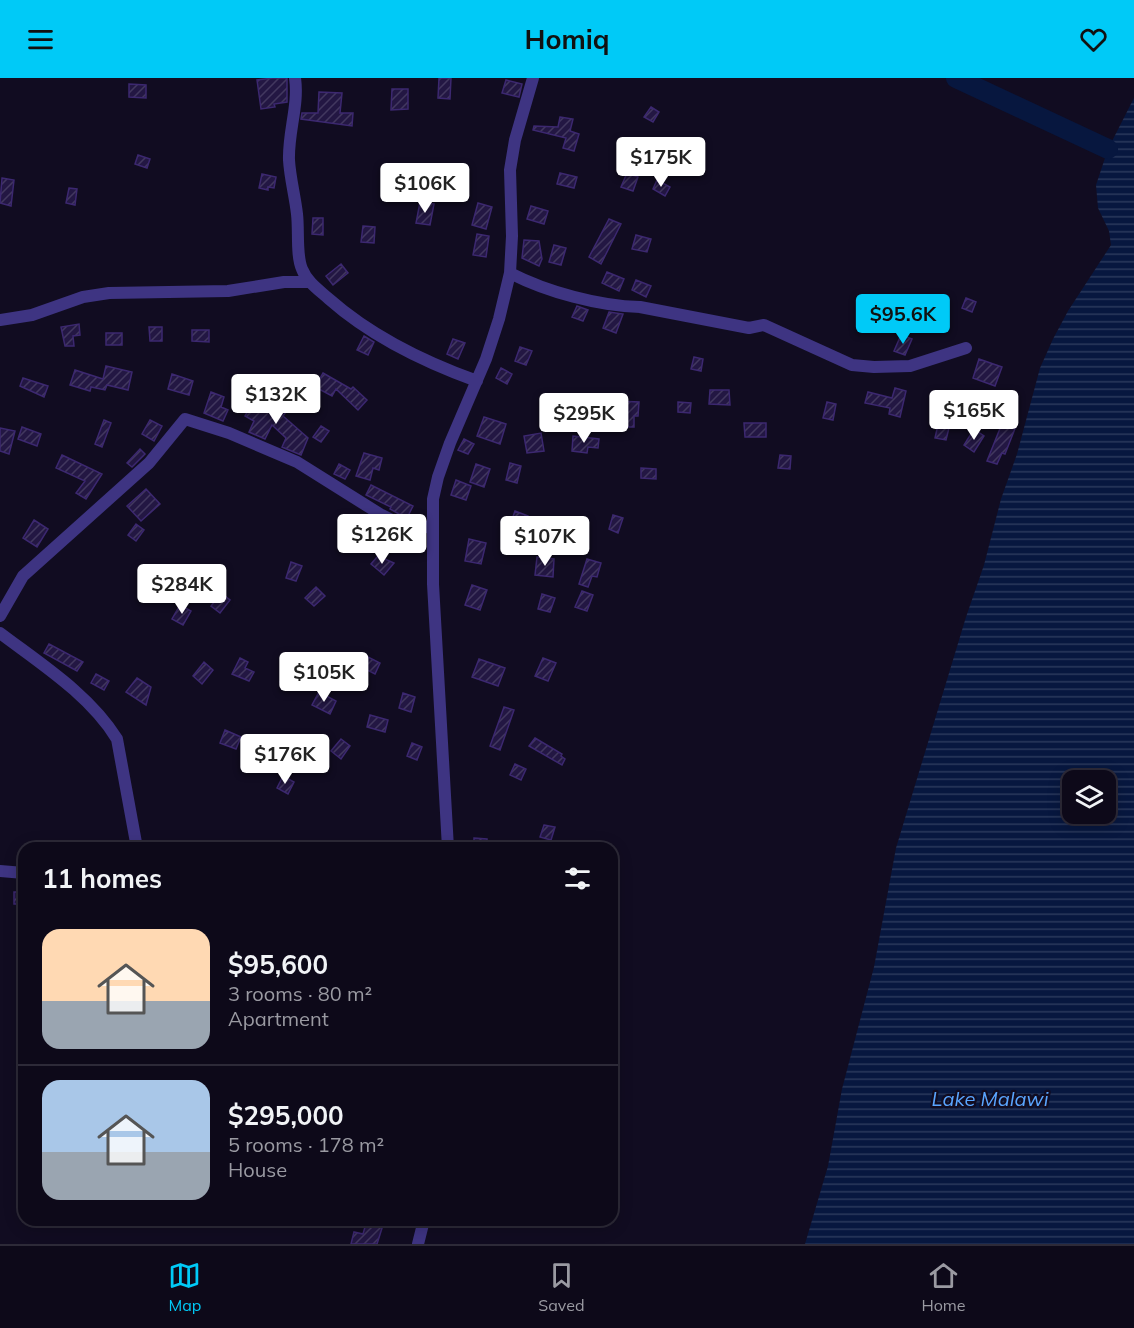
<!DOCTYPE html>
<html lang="en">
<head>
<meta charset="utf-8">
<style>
	:root { --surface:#0d0919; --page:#161222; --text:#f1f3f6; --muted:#9a9aa2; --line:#2d2a38; --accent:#00caf7 }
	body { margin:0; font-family:Mulish,sans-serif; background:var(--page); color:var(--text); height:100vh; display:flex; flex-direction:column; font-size:22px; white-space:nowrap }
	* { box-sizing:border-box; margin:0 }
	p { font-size:20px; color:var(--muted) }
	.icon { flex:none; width:33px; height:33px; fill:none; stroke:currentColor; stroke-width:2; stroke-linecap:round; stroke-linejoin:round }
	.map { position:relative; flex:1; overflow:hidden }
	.panel { position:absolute; left:18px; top:764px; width:600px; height:384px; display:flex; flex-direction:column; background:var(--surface); border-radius:18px; box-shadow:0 3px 15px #0003,0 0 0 2px var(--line) }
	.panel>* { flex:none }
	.buttons { position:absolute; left:1062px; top:692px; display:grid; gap:12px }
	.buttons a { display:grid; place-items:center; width:54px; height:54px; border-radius:12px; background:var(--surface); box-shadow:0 3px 15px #0003,0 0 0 2px var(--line); font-size:30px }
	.price { position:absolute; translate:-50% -51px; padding:0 14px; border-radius:6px; background:#fff; color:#222; font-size:20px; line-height:39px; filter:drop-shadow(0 2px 3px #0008) }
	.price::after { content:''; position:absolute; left:50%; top:36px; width:18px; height:14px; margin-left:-9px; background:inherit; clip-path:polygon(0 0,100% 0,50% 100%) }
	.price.current { background:var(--accent); color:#111 }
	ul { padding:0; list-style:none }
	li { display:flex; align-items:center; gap:18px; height:150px; padding:0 24px }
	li+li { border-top:2px solid var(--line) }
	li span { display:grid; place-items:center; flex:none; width:168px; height:120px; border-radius:18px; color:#555 }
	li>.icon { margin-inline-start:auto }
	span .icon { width:72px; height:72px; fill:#fffc; stroke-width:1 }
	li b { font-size:26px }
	h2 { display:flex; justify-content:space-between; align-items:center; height:72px; padding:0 24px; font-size:26px }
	header { display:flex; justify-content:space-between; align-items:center; height:78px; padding:0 24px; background:var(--accent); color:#111; font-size:27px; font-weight:700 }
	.menu { display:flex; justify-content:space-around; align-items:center; height:84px; border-top:2px solid var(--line); background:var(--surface); font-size:16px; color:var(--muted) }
	.menu a { display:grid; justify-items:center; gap:3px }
	.menu .current { color:var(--accent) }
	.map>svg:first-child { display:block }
	.water { fill:url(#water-rules); fill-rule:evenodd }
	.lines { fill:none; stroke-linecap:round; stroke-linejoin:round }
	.river { stroke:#07173f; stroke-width:20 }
	.building { fill:url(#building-hatch); stroke:#3c2870; stroke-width:1.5 }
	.minor { stroke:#3e3482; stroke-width:12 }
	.labels { text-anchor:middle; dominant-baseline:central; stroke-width:4.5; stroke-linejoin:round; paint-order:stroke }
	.water-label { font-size:20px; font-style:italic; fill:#5aa5ff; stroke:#110c21 }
</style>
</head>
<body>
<header><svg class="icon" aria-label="menu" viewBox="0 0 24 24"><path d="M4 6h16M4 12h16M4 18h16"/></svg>Homiq<svg class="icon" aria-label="heart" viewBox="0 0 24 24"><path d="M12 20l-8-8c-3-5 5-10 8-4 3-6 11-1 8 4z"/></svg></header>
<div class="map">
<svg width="1134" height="1166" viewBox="0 0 1134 1166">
	<defs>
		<pattern id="water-rules" width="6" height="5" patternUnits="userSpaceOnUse" patternTransform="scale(1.5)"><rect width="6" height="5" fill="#07173f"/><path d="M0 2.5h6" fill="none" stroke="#2a385c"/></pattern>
		<pattern id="building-hatch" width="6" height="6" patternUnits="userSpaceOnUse" patternTransform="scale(1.5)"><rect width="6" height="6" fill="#231743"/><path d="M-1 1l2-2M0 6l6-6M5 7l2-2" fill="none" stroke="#42385f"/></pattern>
	</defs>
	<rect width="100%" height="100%" fill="#110c21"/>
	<path class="water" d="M1134 20V1166H805L828 1088 842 1011 874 889 896 770 966 539 984 487 1001 421 1017 376 1040 290 1053 261 1068 233 1111 167 1109 153 1098 130 1096 107 1108 71ZM1072 702H1106V735H1072Z"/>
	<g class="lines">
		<path class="river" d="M956 0 1108 71"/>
	</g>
	<path class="building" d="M273 0H287V24L274 26 275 29 261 31 257 2Z
		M439 0H451L450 21 438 20Z
		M506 2 522 6 519 19 502 15Z
		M129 6 146 7V20L129 19Z
		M392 11H408V31L391 32Z
		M319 14 342 15 340 35H353L352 48 301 41 302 35H318Z
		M651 29 659 34 653 44 644 39Z
		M560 39 573 41 570 53 579 56 574 73 563 70 566 60 533 52 534 48 558 49Z
		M652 63 664 72 657 82 645 73Z
		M138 77 150 81 147 90 135 86Z
		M439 89 451 91 448 109 423 105 425 92 435 94V91H439Z
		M560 95 577 99 574 110 557 106Z
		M627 95 638 99 633 113 621 109Z
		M262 96 276 99 274 110 268 109V112L259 110Z
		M2 100 14 102 11 128 0 125Z
		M657 102 670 109 665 118 653 111Z
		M69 110 77 111 75 127 66 125Z
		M420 124 434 126 430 147 416 145Z
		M478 125 492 129 486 151 472 147Z
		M531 128 548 133 544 146 527 141Z
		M313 140H323V157L312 156Z
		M609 141 621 146 601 186 589 179Z
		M363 148 375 149 374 165 361 164Z
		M477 156 489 158 486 179 473 177Z
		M636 157 651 161 647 174 632 171Z
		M524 162 539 163 542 181 539 188 522 180Z
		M554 167 566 170 561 187 549 184Z
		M341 186 348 195 333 207 326 198Z
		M607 194 624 201 619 213 602 205Z
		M636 202 651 208 646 219 632 212Z
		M966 220 976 224 972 234 962 230Z
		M577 228 588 232 583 243 572 239Z
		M609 234 623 236 616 255 603 250Z
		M79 246 80 257 73 258 74 268H65L61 249Z
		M149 249H162V263H150Z
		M192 252H209V264L192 263Z
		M106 255H122V267H106Z
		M901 257 912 261 905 277 894 273Z
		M364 258 374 264 368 277 357 272Z
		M453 261 465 265 458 281 447 276Z
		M520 269 532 273 526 287 515 283Z
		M694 279 703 281 701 293 691 291Z
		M979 281 1002 289 995 308 973 300Z
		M106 288 132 294 128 312 107 307 105 312 91 309 90 313 70 307 75 292 103 301Z
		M501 290 512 296 507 306 496 300Z
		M323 295 351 311 353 309 367 322 358 332 336 311 332 318 315 309Z
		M172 296 193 303 189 317 168 311Z
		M23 300 48 308 44 319 20 308Z
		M895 310 906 313 900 339 889 336 890 330 865 325 868 314 892 320Z
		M710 312H729L730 327 709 326Z
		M211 314 224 319 221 329 228 332 223 343 204 335Z
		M948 314 966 319 962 333 954 330 946 362 935 360 942 329 944 330Z
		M268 320 288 331 283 338 308 360 301 377 282 369 286 360 272 347 265 361 249 354 254 343 245 338 253 324 262 329Z
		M616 323 639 324 638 338H634V349H621V337H616Z
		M678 324 691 325 690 335 678 334Z
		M827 324 836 326 833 342 823 340Z
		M484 339 506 346 500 366 477 358Z
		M104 342 111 345 102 369 95 366Z
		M150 342 162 348 154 363 142 356Z
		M1003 343 1016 348 1005 376 1002 375 997 386 987 383Z
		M744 345H766V359H745Z
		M321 348 329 353 321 364 313 359Z
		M22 349 41 356 37 368 18 361Z
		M0 350 15 353 9 376 0 373Z
		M974 351 984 358 974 374 964 367Z
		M541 355 544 373 527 375 524 358Z
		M573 358 599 361 598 370 588 369 587 375 572 373Z
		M464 361 474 366 468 376 458 372Z
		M140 371 145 376 132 389 127 385Z
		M364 375 382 380 379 392 373 390 370 402 356 398Z
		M62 377 102 396 86 421 76 415 85 403 56 390Z
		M780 377 791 378 790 391 778 390Z
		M510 385 521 388 517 405 506 402Z
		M339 386 350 392 345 401 334 396Z
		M476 386 490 391 484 409 470 404Z
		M641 390 656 391V401L641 400Z
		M456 402 471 408 466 422 451 417Z
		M371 407 413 428 408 438 399 436 390 431 391 429 366 417Z
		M146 411 160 426 141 443 127 428Z
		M515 433 528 438 523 452 510 447Z
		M613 437 623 440 618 455 609 451Z
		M547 440 572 449V446L586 447 582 475 571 473 575 456 557 455 543 450Z
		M34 442 48 451 37 469 23 460Z
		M136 446 144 452 136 463 128 457Z
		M469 461 486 465 481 486 465 483Z
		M378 478 394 485 384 497 371 486Z
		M537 479 554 481 553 499 535 497Z
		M587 481 601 485 597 499 592 498 588 509 579 506Z
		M291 484 302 488 296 503 286 500Z
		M472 507 487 512 480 532 465 527Z
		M316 509 325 518 314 528 305 520Z
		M582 513 593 517 587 533 575 529Z
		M221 515 230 522 220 535 211 528Z
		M542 516 555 520 550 534 538 531Z
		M180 527 191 533 183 547 172 541Z
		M49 566 83 584 77 593 44 575Z
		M366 578 380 585 375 596 361 589Z
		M240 580 248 584 245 590 254 594 249 603 232 596Z
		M543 580 556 585 548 603 535 598Z
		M479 581 505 590 498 608 472 599Z
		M204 584 213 592 202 606 193 598Z
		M285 593 300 600 295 611 280 604Z
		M96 596 109 603 104 612 91 605Z
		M137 600 151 609 146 627 126 614Z
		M319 614 336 623 330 636 312 627Z
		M403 615 415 619 411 634 399 630Z
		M504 629 514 632 500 672 490 668Z
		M370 637 388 642 385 654 367 649Z
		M225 652 241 659 236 671 220 665Z
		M535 660 562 676 561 678 565 681 562 687 529 668Z
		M341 661 350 668 341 681 331 673Z
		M412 665 422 669 417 682 407 678Z
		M515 686 526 691 521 702 510 697Z
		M283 698 294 704 288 716 277 710Z
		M544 747 555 749 551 762 540 759Z
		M474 760 487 761V770H474Z
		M14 814H24V826H14Z
		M367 1142 383 1147 377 1166H351L354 1154 363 1156Z"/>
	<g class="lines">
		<path class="minor" d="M295 0C299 27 288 54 289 82 290 100 295 118 297 136 299 152 296 178 302 191 307 204 319 212 329 221 372 259 424 284 477 303
			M510 195C547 214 599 228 640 229L749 250 764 247 852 287 874 289 910 288 966 270
			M0 242 32 237 83 219 109 215 228 213 284 204H309
			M0 538 23 498 149 385 185 341 229 355 297 384 380 436 396 444 433 450
			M0 555C41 586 90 617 117 661L137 770
			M448 770 433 506V421L438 399 450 365 486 281 499 241 510 195 512 158 510 92 515 62 533 0
			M0 793 24 795
			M418 1166 424 1142"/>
	</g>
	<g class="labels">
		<g class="water-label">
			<text x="990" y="1020">Lake Malawi</text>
		</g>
	</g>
</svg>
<div class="buttons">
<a><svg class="icon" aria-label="layers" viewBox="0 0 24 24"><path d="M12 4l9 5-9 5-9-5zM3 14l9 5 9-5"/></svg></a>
</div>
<b class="price" style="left:661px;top:110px">$175K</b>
<b class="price" style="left:425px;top:136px">$106K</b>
<b class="price current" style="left:903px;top:267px">$95.6K</b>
<b class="price" style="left:276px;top:347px">$132K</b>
<b class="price" style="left:974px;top:363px">$165K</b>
<b class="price" style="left:584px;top:366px">$295K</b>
<b class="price" style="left:382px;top:487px">$126K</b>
<b class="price" style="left:545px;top:489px">$107K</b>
<b class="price" style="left:182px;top:537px">$284K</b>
<b class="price" style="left:324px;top:625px">$105K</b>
<b class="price" style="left:285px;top:707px">$176K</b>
<section class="panel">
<h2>11 homes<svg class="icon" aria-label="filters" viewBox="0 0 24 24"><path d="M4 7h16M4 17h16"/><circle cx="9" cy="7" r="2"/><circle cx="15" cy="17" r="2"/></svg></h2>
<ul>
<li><span style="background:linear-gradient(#ffd9b3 60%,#9aa5b1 0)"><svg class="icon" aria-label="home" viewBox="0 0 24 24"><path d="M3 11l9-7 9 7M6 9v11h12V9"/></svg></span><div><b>$95,600</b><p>3 rooms · 80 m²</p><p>Apartment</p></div></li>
<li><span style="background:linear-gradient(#a9c7e8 60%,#9aa5b1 0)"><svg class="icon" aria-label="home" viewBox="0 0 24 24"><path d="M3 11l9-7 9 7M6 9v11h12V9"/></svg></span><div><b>$295,000</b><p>5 rooms · 178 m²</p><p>House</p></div></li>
</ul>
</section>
</div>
<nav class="menu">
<a class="current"><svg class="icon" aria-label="map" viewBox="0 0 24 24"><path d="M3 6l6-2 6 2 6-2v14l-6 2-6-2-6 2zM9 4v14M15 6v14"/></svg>Map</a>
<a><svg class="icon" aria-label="saved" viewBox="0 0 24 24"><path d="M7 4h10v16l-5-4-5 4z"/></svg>Saved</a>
<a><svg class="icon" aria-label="home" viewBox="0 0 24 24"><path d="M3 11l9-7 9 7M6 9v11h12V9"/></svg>Home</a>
</nav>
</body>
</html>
